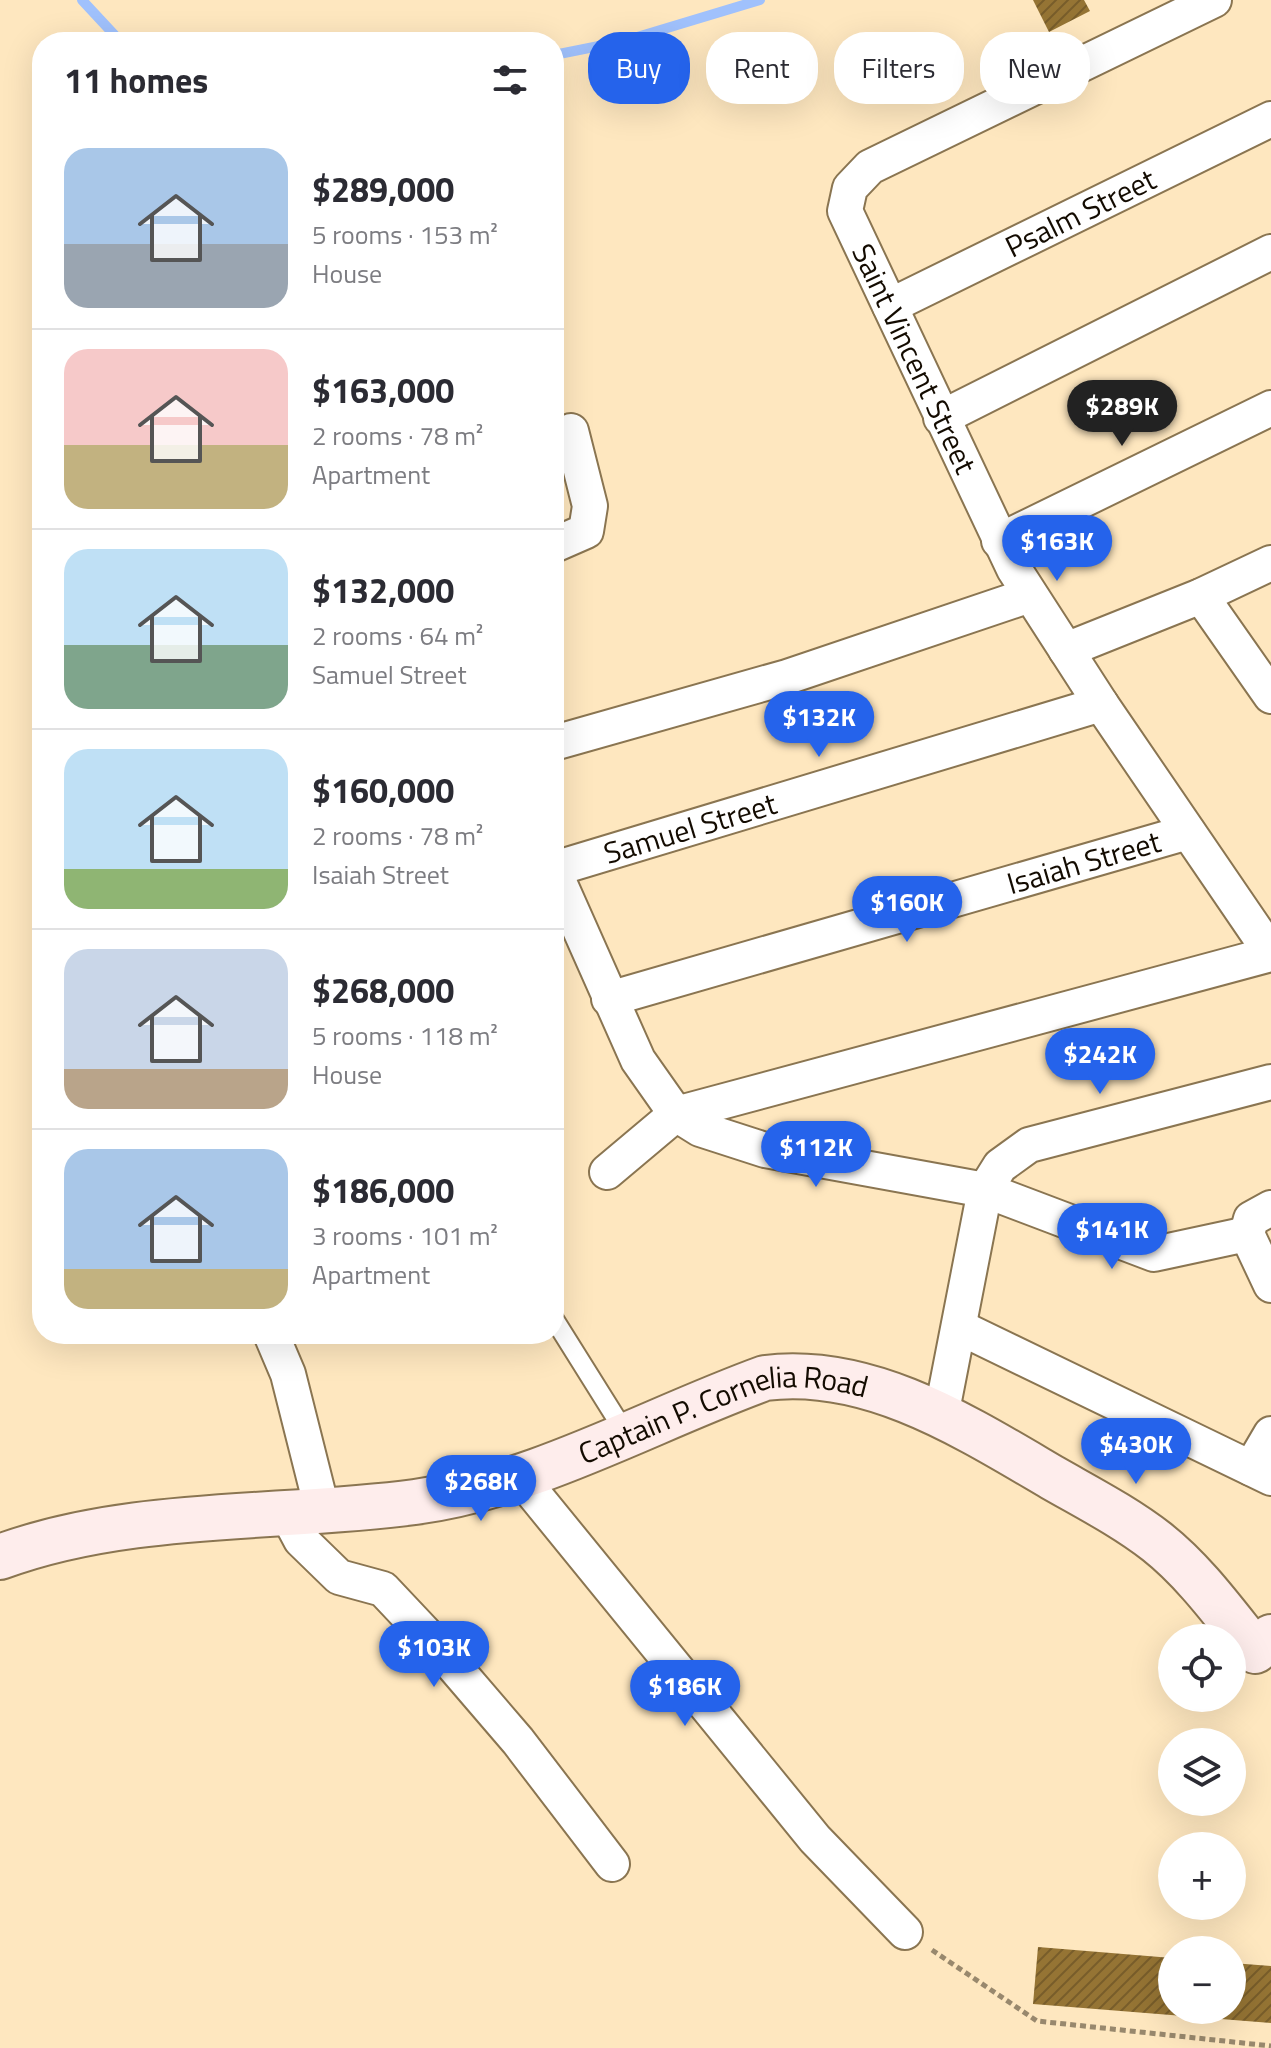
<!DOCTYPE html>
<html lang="en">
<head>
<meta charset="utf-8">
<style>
	:root { --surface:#fff; --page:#f7f7f7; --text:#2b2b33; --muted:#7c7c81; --line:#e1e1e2; --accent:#2563eb }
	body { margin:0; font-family:"Titillium Web",sans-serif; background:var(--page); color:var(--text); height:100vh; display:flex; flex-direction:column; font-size:30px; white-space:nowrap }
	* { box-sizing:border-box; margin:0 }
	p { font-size:26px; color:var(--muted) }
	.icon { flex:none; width:44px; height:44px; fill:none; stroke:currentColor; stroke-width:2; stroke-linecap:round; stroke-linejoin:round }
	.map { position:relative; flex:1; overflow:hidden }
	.details { position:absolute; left:32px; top:32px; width:532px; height:1312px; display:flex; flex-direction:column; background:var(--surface); border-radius:32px; box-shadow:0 8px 32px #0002 }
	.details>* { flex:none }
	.guide { position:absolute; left:588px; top:32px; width:562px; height:72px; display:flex; gap:16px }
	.buttons { position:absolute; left:1158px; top:1624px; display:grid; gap:16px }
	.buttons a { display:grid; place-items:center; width:88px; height:88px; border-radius:50%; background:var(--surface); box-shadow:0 8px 32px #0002; font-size:40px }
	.price { position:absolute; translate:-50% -68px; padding:0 18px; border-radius:28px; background:var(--accent); color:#fff; font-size:26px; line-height:52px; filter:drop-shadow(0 2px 4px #0008) }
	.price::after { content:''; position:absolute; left:50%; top:48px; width:24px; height:18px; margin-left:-12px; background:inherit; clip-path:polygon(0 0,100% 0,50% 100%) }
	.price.selected { background:#222; color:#fff }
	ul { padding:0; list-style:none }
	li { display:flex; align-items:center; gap:24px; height:200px; padding:0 32px }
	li+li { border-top:2px solid var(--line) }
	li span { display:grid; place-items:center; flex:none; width:224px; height:160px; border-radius:24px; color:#555 }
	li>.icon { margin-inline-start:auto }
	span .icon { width:96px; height:96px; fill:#fffc; stroke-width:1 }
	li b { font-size:34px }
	h2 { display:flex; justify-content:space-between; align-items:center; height:96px; padding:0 32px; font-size:34px }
	.pill { padding:0 28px; border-radius:32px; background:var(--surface); box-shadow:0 8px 32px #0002; font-size:28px; line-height:72px }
	.pill.selected { background:var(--accent); color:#fff }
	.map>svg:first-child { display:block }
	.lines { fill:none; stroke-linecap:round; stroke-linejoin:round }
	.stream { stroke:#a0c1fc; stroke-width:10 }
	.building { fill:url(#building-hatch) }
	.lane-casing { stroke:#8a7551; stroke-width:22 }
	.street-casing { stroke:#8a7551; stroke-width:38 }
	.secondary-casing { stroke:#8a7551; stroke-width:48 }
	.path { stroke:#98886d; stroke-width:5; stroke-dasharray:6 4; stroke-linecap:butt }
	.lane { stroke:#fff; stroke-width:18 }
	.street { stroke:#fff; stroke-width:34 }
	.secondary { stroke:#feedec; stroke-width:44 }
	.labels { text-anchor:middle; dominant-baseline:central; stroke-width:7; stroke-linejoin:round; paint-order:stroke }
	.street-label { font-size:30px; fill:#130b01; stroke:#fee7bf }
</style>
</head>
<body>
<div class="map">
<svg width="1271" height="2048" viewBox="0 0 1271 2048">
	<defs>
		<pattern id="building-hatch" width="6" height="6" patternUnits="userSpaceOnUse" patternTransform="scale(2)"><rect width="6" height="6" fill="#957434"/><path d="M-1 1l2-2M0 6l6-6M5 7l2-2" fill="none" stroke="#785d2a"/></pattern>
	</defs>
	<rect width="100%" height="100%" fill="#fee7bf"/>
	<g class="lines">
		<path class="stream" d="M82 0 121 42
			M554 55 624 41 760 0"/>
	</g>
	<path class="building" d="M1033 0H1084L1090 11 1049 32Z
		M1038 1947 1172 1958V2010H1232V1963L1271 1966V2023L1033 2004Z"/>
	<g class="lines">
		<defs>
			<path id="lane" d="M554 1319 626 1434"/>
			<g id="street">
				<path id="s1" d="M1214 0 870 167 850 188 845 211 1014 569 1101 704 1271 953"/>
				<path id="s2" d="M890 306 1271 119"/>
				<path d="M941 418 1271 252"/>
				<path d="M999 541 1271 408"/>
				<path d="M554 545 586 531 590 506 571 431"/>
				<path d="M1201 596 1271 696"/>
				<path d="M1066 650 1201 596 1271 563"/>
				<path d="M554 743 787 677 1030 595"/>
				<path id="s3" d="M554 869 1101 704"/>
				<path d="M554 871 638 1060 676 1114 700 1129 765 1150 985 1190 1154 1254 1247 1234"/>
				<path id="s4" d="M609 999 1188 832"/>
				<path d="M607 1172 676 1114 1271 954"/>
				<path d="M1247 1234 1271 1285"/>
				<path d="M1247 1234 1251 1219 1271 1208"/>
				<path d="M961 1328 1271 1478"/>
				<path d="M271 1334 288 1374 322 1509"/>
				<path d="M941 1416 985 1190 1000 1166 1029 1145 1271 1082"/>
				<path d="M1251 1468 1271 1434"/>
				<path d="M520 1477 815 1839 905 1932"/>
				<path d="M285 1510 301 1540 339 1577 383 1589 433 1642 518 1741 612 1864"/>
			</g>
			<g id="secondary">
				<path id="s5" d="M0 1557C129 1509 281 1520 415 1502 538 1485 649 1420 765 1378 869 1365 966 1427 1053 1478 1088 1498 1125 1517 1157 1542 1195 1572 1225 1614 1255 1651L1271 1637"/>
			</g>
		</defs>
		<use href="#lane" class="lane-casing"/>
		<use href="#street" class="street-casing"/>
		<use href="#secondary" class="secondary-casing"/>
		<path class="path" d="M932 1950 1037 2021 1271 2046"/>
		<use href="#lane" class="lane"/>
		<use href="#street" class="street"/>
		<use href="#secondary" class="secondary"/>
	</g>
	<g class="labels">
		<g class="street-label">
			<text stroke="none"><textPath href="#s2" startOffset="212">Psalm Street</textPath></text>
			<text stroke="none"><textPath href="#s1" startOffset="598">Saint Vincent Street</textPath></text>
			<text stroke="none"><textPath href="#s3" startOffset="142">Samuel Street</textPath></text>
			<text stroke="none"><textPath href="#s4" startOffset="494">Isaiah Street</textPath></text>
			<text stroke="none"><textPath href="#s5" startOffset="744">Captain P. Cornelia Road</textPath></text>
		</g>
	</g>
</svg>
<div class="buttons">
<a><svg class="icon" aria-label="locate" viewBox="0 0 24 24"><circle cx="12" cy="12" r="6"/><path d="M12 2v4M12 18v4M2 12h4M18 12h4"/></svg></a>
<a><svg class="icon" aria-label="layers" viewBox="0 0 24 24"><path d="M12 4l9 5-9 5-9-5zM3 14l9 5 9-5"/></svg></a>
<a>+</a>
<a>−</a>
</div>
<b class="price selected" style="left:1122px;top:448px">$289K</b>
<b class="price" style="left:1057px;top:583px">$163K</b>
<b class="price" style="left:819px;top:759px">$132K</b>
<b class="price" style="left:907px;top:944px">$160K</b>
<b class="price" style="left:1100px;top:1096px">$242K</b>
<b class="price" style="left:816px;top:1189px">$112K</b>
<b class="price" style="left:1112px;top:1271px">$141K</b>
<b class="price" style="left:1136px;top:1486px">$430K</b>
<b class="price" style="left:481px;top:1523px">$268K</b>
<b class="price" style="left:434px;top:1689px">$103K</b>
<b class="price" style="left:685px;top:1728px">$186K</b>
<div class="guide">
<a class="pill selected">Buy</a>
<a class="pill">Rent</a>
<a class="pill">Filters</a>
<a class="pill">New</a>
</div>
<section class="details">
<h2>11 homes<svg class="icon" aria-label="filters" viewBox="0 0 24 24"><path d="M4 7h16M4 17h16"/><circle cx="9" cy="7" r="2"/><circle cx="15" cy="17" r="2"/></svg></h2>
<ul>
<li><span style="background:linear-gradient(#a9c7e8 60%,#9aa5b1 0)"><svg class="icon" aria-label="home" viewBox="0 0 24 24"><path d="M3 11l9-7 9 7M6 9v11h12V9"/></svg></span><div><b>$289,000</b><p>5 rooms · 153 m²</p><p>House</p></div></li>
<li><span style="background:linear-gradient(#f6c9c9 60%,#c2b280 0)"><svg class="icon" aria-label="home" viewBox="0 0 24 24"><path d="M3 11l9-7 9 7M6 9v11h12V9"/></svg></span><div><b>$163,000</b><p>2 rooms · 78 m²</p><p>Apartment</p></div></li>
<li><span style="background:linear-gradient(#bfe0f5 60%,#7fa58c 0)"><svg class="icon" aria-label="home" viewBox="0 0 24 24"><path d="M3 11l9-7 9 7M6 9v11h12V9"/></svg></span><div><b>$132,000</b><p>2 rooms · 64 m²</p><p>Samuel Street</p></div></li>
<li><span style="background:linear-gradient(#bfe0f5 75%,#8fb573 0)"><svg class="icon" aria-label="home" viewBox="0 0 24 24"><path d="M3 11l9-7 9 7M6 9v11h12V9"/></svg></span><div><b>$160,000</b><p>2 rooms · 78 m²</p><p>Isaiah Street</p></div></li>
<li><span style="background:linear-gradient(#c9d6e8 75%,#b9a48a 0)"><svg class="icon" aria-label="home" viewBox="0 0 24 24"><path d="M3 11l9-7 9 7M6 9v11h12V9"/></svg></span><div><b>$268,000</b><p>5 rooms · 118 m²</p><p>House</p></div></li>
<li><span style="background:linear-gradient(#a9c7e8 75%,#c2b280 0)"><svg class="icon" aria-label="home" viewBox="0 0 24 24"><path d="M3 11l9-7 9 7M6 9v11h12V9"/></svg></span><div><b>$186,000</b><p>3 rooms · 101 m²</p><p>Apartment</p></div></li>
</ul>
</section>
</div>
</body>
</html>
